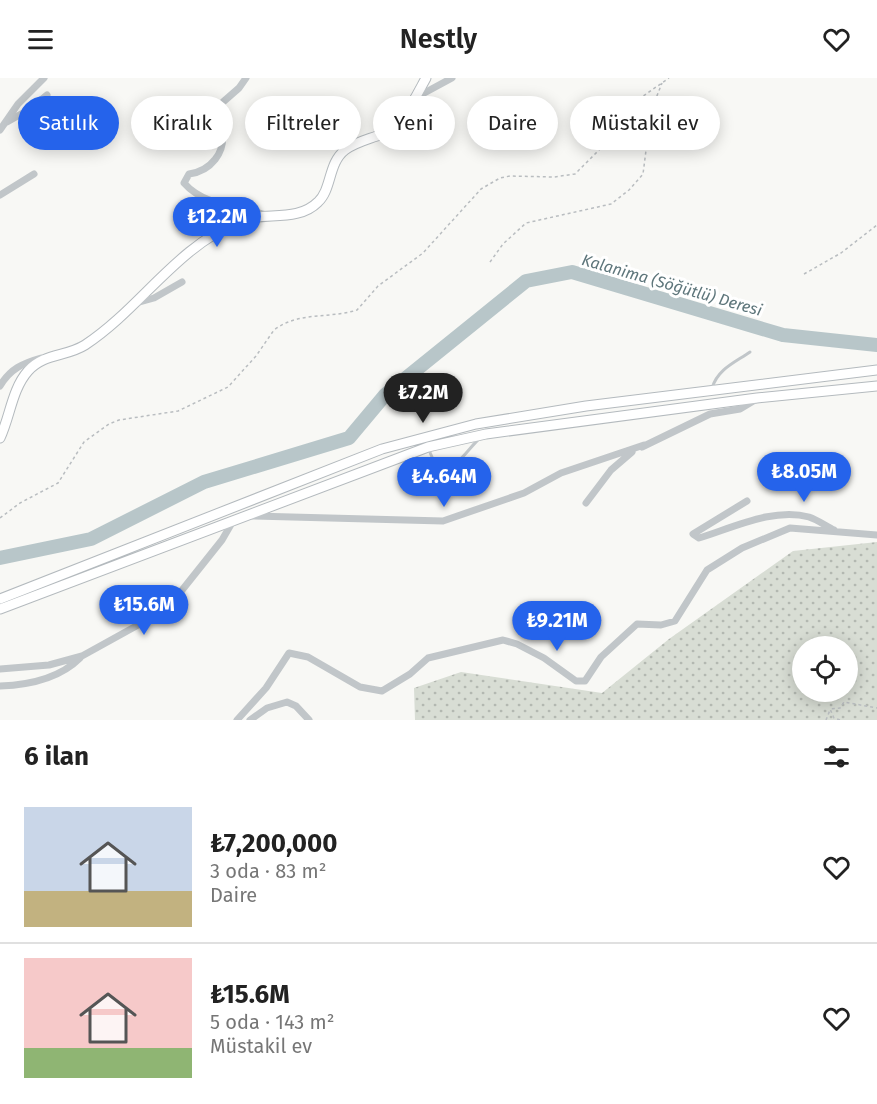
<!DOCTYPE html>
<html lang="tr">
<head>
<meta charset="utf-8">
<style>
	:root { --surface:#fff; --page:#f6f6f6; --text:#222; --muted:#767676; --line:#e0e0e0; --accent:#2563eb }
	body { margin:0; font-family:"Fira Sans",sans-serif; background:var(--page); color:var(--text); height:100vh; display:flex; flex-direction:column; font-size:22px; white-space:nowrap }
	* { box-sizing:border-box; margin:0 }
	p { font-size:20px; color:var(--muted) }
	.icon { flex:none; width:33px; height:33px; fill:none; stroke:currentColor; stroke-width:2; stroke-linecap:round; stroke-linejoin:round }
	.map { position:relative; height:642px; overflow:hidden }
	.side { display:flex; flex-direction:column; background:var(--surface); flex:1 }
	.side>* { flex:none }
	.banner { position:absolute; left:18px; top:18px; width:842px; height:54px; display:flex; gap:12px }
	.buttons { position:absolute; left:792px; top:558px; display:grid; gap:12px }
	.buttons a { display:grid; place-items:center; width:66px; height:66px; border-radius:50%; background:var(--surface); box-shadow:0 3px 15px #0003; font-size:30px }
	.price { position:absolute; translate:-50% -51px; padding:0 14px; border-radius:21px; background:var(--accent); color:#fff; font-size:20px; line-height:39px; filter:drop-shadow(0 2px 3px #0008) }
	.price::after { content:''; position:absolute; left:50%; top:36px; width:18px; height:14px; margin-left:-9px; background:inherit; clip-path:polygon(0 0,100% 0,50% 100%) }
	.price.active { background:#222; color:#fff }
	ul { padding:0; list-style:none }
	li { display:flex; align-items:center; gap:18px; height:150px; padding:0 24px }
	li+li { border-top:2px solid var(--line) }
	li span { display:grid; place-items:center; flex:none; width:168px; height:120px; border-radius:0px; color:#555 }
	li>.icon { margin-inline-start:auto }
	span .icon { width:72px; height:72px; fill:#fffc; stroke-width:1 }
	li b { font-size:26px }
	h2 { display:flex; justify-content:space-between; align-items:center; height:72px; padding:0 24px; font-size:26px }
	.chip { padding:0 21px; border-radius:27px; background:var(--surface); box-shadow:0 3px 15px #0003; font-size:21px; line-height:54px }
	.chip.active { background:var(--accent); color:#fff }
	header { display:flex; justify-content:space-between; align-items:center; height:78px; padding:0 24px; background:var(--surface); font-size:27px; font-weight:600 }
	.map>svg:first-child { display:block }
	.grass { fill:url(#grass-dots); fill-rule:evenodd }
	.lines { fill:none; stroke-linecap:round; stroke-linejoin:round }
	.river { stroke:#b8c6c9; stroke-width:14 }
	.secondary-casing { stroke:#b4babe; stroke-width:11 }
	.path { stroke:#b9bdc0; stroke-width:1.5; stroke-dasharray:3 3; stroke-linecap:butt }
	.lane { stroke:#c1c6c9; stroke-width:3 }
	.street { stroke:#c1c6c9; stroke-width:7 }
	.secondary { stroke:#fff; stroke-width:9 }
	.labels { text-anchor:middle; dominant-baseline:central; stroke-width:6; stroke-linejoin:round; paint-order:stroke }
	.water-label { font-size:16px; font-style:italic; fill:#5e767b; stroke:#fff }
</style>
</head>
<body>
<header><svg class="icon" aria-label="menu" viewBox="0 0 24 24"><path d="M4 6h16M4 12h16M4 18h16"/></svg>Nestly<svg class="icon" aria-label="heart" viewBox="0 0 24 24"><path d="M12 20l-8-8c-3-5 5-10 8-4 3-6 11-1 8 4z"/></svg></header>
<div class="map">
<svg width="877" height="642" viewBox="0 0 877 642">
	<defs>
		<pattern id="grass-dots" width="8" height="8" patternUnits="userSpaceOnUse" patternTransform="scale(1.5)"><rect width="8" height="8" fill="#d8ddd4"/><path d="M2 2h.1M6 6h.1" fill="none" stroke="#b3b8b1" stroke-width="1.8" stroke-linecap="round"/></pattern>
	</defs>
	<rect width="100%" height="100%" fill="#f8f8f5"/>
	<path class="grass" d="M877 464V642H415L414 610 461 594 602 615 669 561 793 473ZM802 568H848V614H802Z"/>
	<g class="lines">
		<path class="river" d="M0 480 91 461 204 404 349 360 385 317 526 203 572 194 783 257 877 267"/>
		<defs>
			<path id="secondary" d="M0 360C10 339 12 311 28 293 44 275 66 279 85 267 141 230 175 170 240 143 264 133 297 145 318 124 332 111 328 85 345 72 355 64 370 61 382 56 403 47 415 20 426 0
				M0 521 382 371 476 346 586 328 877 292
				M0 531 428 369 486 356 757 320 877 308"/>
		</defs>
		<use href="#secondary" class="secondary-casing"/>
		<path class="path" d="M490 184 503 166 526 145 611 126 629 112 643 96 651 33 662 5
			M804 196 841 175 877 147
			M0 440 20 425 58 405 84 364 109 346 119 342 178 333 228 309 256 278 274 252C299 233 329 241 357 232L378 208 423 175 481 111 500 100 510 98 554 99 575 96 615 56 629 28 669 0
			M826 642 830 632
			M840 642 834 640 830 631 840 630 844 624 877 630"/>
		<path class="lane" d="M712 310C718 291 734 285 750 274
			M428 370 436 388C455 397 467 371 480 360"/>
		<path class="street" d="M415 20 452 0
			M223 24 239 10 246 0
			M7 44 30 31 47 17
			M0 52 18 26 44 0
			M222 53C226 74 211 93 189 96L184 105C204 128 238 128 266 137
			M0 117 34 96
			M136 225 154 220 182 204
			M0 308C10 291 23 285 41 280
			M642 369 710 336 740 331 755 322
			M747 423 693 456 699 460C732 450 774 429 809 439 818 442 826 448 834 452
			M586 425 611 392 632 374
			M252 438 443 443 524 415 561 395 644 367
			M0 591 49 587 82 578 167 531 222 462 233 443
			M0 608C29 607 59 601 80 580
			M237 642 266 610 289 575 308 579 360 609 382 613 410 596 428 580 503 562 517 566 544 580 576 603H585L601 579 637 546 661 547 675 543 707 492 742 470 790 450 877 457
			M250 642 267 630 287 624 296 628 309 642"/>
		<use href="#secondary" class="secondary"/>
	</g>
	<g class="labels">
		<g class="water-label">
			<text transform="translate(672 207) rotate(16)">Kalanima (Söğütlü) Deresi</text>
		</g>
	</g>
</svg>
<div class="buttons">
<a><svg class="icon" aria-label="locate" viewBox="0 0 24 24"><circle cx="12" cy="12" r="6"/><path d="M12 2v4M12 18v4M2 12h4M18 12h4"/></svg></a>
</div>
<b class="price" style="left:217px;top:170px">₺12.2M</b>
<b class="price active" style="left:423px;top:346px">₺7.2M</b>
<b class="price" style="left:804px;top:425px">₺8.05M</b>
<b class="price" style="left:444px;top:430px">₺4.64M</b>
<b class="price" style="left:144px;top:558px">₺15.6M</b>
<b class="price" style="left:557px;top:574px">₺9.21M</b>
<div class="banner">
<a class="chip active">Satılık</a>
<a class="chip">Kiralık</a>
<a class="chip">Filtreler</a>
<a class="chip">Yeni</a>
<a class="chip">Daire</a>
<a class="chip">Müstakil ev</a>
</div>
</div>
<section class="side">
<h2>6 ilan<svg class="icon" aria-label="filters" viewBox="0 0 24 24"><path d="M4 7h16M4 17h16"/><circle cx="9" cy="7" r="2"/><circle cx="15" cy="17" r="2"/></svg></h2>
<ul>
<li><span style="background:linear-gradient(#c9d6e8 70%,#c2b280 0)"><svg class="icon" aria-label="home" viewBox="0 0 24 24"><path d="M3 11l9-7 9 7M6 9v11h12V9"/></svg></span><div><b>₺7,200,000</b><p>3 oda · 83 m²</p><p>Daire</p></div><svg class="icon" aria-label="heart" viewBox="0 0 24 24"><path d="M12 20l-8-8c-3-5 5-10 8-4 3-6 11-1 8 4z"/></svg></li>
<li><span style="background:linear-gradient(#f6c9c9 75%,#8fb573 0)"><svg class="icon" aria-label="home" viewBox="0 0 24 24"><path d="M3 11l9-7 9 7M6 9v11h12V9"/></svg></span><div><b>₺15.6M</b><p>5 oda · 143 m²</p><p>Müstakil ev</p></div><svg class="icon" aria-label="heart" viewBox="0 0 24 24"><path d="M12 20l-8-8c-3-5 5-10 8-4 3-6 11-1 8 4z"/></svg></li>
</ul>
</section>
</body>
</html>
